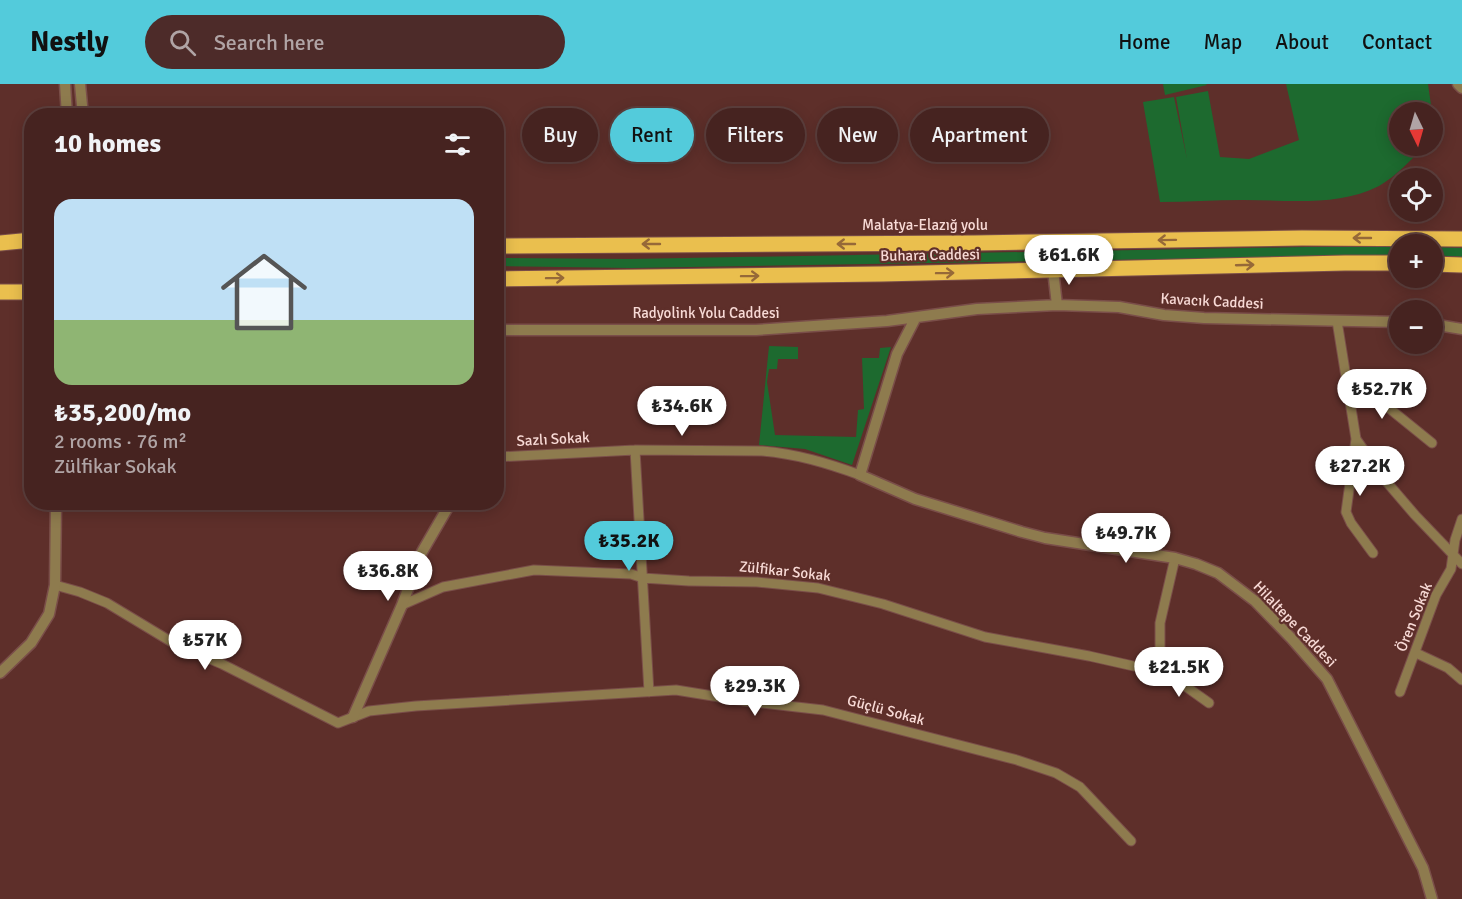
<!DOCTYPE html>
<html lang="en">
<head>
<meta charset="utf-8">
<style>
	:root { --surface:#462320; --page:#4d2b29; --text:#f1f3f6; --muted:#b0a4a5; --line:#5e403e; --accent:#53cbdb }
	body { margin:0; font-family:Signika,sans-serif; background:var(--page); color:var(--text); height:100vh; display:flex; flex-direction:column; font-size:22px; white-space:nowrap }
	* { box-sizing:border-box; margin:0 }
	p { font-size:20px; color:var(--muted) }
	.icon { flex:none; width:33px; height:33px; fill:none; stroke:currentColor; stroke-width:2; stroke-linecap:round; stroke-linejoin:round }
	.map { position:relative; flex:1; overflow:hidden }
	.drawer { position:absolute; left:24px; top:24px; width:480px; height:402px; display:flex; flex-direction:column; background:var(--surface); border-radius:24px; box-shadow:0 3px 15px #0003,0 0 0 2px var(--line) }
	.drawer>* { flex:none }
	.banner { position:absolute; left:522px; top:24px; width:570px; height:54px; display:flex; gap:12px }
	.needle { width:39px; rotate:175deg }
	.fabs { position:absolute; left:1389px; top:18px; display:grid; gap:12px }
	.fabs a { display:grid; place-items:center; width:54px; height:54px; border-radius:50%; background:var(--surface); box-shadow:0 3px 15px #0003,0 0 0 2px var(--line); font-size:30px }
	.price { position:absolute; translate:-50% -51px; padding:0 14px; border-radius:21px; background:#fff; color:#222; font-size:20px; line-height:39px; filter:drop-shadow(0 2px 3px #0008) }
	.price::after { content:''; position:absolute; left:50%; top:36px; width:18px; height:14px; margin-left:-9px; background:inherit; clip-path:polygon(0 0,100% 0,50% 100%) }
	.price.active { background:var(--accent); color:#111 }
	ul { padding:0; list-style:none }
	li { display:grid; align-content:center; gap:12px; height:318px; padding:0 30px }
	li span { display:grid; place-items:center; height:186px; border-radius:18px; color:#555 }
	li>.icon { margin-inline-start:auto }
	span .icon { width:108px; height:108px; fill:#fffc; stroke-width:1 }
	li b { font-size:26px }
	h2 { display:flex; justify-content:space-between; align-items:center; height:72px; padding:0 30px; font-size:26px }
	.pill { padding:0 21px; border-radius:27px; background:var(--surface); box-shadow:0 3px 15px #0003,0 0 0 2px var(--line); font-size:21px; line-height:54px }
	.pill.active { background:var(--accent); color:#111 }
	header { display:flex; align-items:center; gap:36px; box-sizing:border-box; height:84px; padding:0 30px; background:var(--accent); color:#111 }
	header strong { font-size:28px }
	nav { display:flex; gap:33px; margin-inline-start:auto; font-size:21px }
	.search { width:420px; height:54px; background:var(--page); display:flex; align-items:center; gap:15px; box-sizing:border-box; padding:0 21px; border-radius:33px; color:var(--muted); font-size:22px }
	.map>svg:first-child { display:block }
	.green { fill:#1d6a2f }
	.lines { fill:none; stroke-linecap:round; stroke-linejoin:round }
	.minor-casing { stroke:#7a4e49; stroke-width:11 }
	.tertiary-casing { stroke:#7a4e49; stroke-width:13 }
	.trunk-casing { stroke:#7a4e49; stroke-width:17 }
	.minor { stroke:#8e7b4e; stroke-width:9 }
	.tertiary { stroke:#8e7b4e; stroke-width:10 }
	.trunk { stroke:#eabf4e; stroke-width:15 }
	.oneway { stroke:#966938 }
	.labels { text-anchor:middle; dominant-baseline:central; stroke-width:4.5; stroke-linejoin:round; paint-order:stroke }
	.street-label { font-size:15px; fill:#f8dad6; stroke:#5e2f2a }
</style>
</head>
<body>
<header>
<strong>Nestly</strong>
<div class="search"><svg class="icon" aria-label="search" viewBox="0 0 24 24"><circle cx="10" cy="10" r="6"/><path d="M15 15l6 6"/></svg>Search here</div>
<nav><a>Home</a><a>Map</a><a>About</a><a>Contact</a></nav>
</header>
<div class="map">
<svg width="1462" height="815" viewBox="0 0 1462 815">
	<rect width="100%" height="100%" fill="#5e2f2a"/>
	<path class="green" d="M1163 0H1206L1207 1 1165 11Z
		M1286 0H1428L1432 28H1400V62H1425L1424 63C1410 77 1396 92 1379 102 1338 123 1287 116 1243 116 1215 116 1187 118 1160 118L1143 18 1174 13 1187 75 1176 13 1208 7 1220 73 1249 75 1299 56Z
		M1306 163H1400L1399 171 631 184 497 182V174L629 175Z
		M1433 163 1462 164V173L1433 171Z
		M769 262 798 263V275H778L777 285H769L767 298 775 351 856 353 858 326 864 325 862 274H879L880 264 891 263 852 381 805 365 759 361Z"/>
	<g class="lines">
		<defs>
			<path id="minor" d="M1337 237 1356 355 1385 396 1415 431 1462 480
				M1346 295 1390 325 1432 359
				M1356 355 1346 428 1351 439 1373 469
				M635 366 649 608
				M496 373 635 366 762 367C797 370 827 379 860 391
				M55 501 80 508 107 519 175 560 222 580 338 639 369 627 416 622 676 606 744 617 823 626 1017 676 1056 689 1080 703 1131 757
				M402 521 443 503 534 486 631 490 643 494 689 497 757 498 818 504 883 520 985 553 1089 572 1160 588V539L1175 474
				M1416 569 1448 584 1462 596
				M1160 588 1174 594 1209 619
				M1400 608 1436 511 1451 485 1455 456 1462 435"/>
			<path id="tertiary" d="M65 0 67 32
				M80 0 83 32
				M1458 0 1462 4
				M1053 186 1057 221
				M915 235 897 270 860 391 915 415 1022 448 1045 454 1175 474 1196 480 1218 489 1255 517 1291 554 1327 595 1423 784 1432 815
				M1432 240 1462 245
				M496 246H756L887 237 977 225 1057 221 1119 223 1164 231 1204 234 1400 238
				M0 589 31 559 49 530 55 501 56 418
				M353 633 402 521 422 468 451 418"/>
			<path id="trunk" d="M0 159 32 156
				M496 162 975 159 1302 154 1462 155
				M1432 180 1462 181
				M496 195 881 190 1345 179H1400
				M0 208H32"/>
		</defs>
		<use href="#minor" class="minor-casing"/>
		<use href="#tertiary" class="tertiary-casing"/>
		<use href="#trunk" class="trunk-casing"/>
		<use href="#minor" class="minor"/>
		<use href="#tertiary" class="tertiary"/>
		<use href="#trunk" class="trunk"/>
	</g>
	<defs><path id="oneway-shaft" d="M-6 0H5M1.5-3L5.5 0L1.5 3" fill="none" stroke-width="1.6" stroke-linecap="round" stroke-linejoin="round" transform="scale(1.5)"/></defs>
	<g class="oneway">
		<use href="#oneway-shaft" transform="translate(1362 154) rotate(-180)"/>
		<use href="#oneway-shaft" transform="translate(1167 156) rotate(179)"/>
		<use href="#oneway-shaft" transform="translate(651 160) rotate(180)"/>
		<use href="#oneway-shaft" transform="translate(846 160) rotate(180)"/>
		<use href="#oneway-shaft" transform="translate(1245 181) rotate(-2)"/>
		<use href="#oneway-shaft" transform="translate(945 189) rotate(-1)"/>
		<use href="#oneway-shaft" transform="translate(750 192) rotate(-1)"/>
		<use href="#oneway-shaft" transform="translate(555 194) rotate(-1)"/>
	</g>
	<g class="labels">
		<g class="street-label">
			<text x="925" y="141">Malatya-Elazığ yolu</text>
			<text transform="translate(930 171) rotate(-1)">Buhara Caddesi</text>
			<text transform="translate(1212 217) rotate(3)">Kavacık Caddesi</text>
			<text x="706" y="229">Radyolink Yolu Caddesi</text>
			<text transform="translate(553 355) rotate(-3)">Sazlı Sokak</text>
			<text transform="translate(785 487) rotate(6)">Zülfikar Sokak</text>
			<text transform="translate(1414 533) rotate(-68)">Ören Sokak</text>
			<text transform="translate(1295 540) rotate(46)">Hilaltepe Caddesi</text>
			<text transform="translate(886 626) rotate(15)">Güçlü Sokak</text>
		</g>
	</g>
</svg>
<div class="fabs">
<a><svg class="needle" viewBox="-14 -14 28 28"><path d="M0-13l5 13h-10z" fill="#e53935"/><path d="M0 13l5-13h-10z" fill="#b0a4a5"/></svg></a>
<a><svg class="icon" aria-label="locate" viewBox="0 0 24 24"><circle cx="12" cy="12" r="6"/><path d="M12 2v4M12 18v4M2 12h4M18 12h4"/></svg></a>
<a>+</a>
<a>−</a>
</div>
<b class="price" style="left:1069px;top:202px">₺61.6K</b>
<b class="price" style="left:1382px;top:336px">₺52.7K</b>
<b class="price" style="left:682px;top:353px">₺34.6K</b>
<b class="price" style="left:1360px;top:413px">₺27.2K</b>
<b class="price" style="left:1126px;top:480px">₺49.7K</b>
<b class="price active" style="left:629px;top:488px">₺35.2K</b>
<b class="price" style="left:388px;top:518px">₺36.8K</b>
<b class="price" style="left:205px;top:587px">₺57K</b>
<b class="price" style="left:1179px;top:614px">₺21.5K</b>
<b class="price" style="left:755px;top:633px">₺29.3K</b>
<div class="banner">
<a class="pill">Buy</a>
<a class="pill active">Rent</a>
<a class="pill">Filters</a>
<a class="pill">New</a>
<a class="pill">Apartment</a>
</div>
<section class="drawer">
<h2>10 homes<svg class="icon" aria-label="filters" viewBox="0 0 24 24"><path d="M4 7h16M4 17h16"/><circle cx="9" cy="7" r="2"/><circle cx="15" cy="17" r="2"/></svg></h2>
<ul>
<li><span style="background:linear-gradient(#bfe0f5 65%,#8fb573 0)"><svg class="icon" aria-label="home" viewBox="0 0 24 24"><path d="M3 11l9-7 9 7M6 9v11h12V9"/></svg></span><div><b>₺35,200/mo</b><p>2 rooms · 76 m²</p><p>Zülfikar Sokak</p></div></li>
</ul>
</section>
</div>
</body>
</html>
